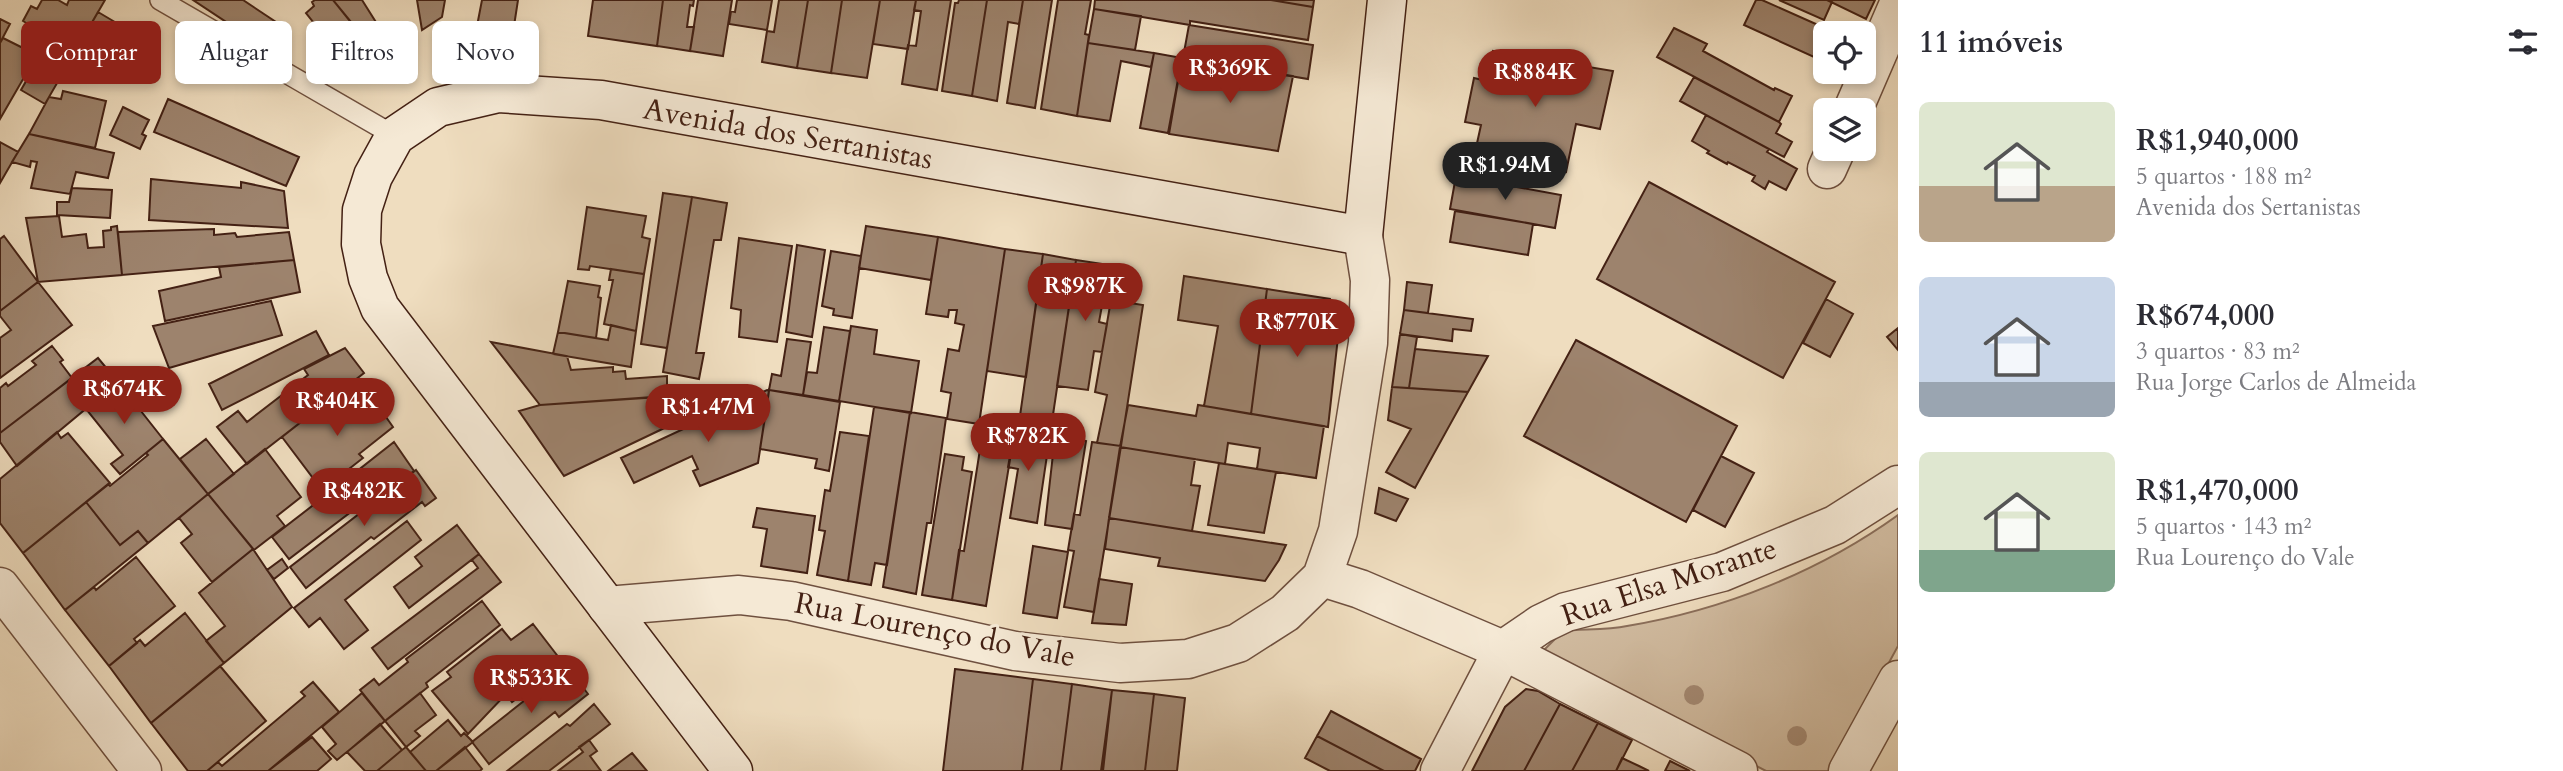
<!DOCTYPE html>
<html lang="pt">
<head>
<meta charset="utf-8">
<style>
	:root { --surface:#fff; --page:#f2f2f3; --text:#2b2b33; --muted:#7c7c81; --accent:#8f2418 }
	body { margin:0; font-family:Cardo,serif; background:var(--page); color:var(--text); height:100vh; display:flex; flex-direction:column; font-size:26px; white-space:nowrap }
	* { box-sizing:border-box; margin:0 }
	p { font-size:23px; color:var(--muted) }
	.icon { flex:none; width:38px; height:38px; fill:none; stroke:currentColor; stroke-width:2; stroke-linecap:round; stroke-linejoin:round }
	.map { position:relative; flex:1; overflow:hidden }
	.sheet { display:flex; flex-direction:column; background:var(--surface); width:665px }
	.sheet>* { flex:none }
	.hud { position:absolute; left:21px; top:21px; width:665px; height:63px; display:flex; gap:14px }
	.controls { position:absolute; left:1813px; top:21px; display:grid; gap:14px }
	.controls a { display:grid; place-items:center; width:63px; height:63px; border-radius:10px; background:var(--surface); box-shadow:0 4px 10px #0003; font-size:35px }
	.price { position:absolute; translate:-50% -60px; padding:0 16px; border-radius:24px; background:var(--accent); color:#fff; font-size:23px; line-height:46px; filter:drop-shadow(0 2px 4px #0008) }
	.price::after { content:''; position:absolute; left:50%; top:42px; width:21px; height:16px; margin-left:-10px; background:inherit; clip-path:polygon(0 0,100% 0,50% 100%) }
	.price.current { background:#222; color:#fff }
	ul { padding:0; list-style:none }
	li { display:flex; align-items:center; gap:21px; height:175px; padding:0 21px }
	li span { display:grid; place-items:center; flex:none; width:196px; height:140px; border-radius:10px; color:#555 }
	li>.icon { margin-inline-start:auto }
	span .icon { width:84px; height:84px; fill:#fffc; stroke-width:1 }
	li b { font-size:30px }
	h2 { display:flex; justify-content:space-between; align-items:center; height:84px; padding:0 21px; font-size:30px }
	.tag { padding:0 24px; border-radius:10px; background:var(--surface); box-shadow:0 4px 10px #0003; font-size:24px; line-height:63px }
	.tag.current { background:var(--accent); color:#fff }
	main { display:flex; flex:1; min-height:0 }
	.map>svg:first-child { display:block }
	.green { fill:#d2bda2; stroke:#8b6f5b; stroke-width:2 }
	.building { fill:#9d836d; stroke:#442114; stroke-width:2 }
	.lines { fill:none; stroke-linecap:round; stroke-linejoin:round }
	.lane-casing { stroke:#6f503f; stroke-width:22 }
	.street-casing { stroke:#6f503f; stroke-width:41 }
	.secondary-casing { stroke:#442114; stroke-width:41 }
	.lane { stroke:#f5e9d5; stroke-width:19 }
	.street { stroke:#f5e9d5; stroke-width:38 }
	.secondary { stroke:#f5e9d5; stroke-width:38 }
	.tree { fill:#a58b75 }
	.labels { text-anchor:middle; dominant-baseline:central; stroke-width:6; stroke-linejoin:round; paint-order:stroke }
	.street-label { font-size:30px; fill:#442114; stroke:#f5e9d5 }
</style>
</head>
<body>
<main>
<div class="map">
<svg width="1898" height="771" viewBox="0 0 1898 771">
	<rect width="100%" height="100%" fill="#efddbf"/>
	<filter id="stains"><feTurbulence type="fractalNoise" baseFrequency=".00286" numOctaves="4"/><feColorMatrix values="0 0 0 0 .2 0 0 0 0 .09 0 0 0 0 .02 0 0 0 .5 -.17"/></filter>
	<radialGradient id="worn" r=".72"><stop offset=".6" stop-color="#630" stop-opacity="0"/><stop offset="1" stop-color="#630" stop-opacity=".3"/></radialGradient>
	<path class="green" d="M1898 515V646L1830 771H1766L1541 653 1563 631C1584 629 1607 630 1627 626 1723 610 1819 572 1898 515Z"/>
	<path class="building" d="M42 0H58L67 5 69 0H105L45 104 21 90 51 38 23 21 31 6 37 9Z
		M193 0H243L276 22 261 45Z
		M315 0H333L370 45 346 63 306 13 314 6 312 2Z
		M333 0H362L391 46 378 56Z
		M417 0H445L442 17 422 30Z
		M482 0H518L514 26H477Z
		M593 0H663L657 46 588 36Z
		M663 0H694L693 6 690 5 687 27H694L690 51 657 46Z
		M698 0H732L723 56 690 51Z
		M737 0H772L767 30 729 24 731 11 735 12Z
		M779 0H808L797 68 762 62 767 31 774 32Z
		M808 0H842L831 73 797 68Z
		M842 0H880L867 78 831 73Z
		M880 0H916L908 49 873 44Z
		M916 0H951L937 90 902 84 908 45 916 46 921 11 914 10Z
		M959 0H987L972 96 942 91 955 3H958Z
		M987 0H1023L1019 24 1008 22 997 101 972 96Z
		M1023 0H1052L1035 108 1007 103Z
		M1058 0H1091L1085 34 1089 35 1077 116 1041 109Z
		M1095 0H1271L1313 7 1308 40 1190 21V25L1094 9Z
		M1271 0H1314L1313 7Z
		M1756 0H1762L1836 33H1825V62L1744 25Z
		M1779 0H1827L1832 2 1824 20Z
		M1827 0H1875L1866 19Z
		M1094 9 1141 16 1135 50 1088 43Z
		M98 12 125 28 101 70 89 63 82 76 67 66Z
		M0 19 10 24 0 43Z
		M1189 25 1313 45 1308 79 1183 58Z
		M1674 28 1707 44 1703 51 1774 90 1775 88 1792 96 1779 122 1657 57Z
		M3 38 37 55 0 119V43Z
		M1088 43 1154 53 1151 67 1121 61 1110 121 1077 116Z
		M1493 51 1613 71 1600 129 1576 124 1566 172 1474 157 1481 125 1465 122 1474 78 1487 81Z
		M1154 53 1182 58 1168 133 1140 128Z
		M1182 58 1293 76 1278 151 1169 134Z
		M1694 77 1779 122 1781 124 1776 133 1792 142 1784 157 1680 101Z
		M63 91 106 101 95 148 29 134 49 97 61 99Z
		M168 99 299 157 286 186 154 132Z
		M123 107 149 120 142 134 146 136 140 149 110 135Z
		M1706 115 1769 149 1767 152 1797 169 1786 190 1769 181 1765 189 1752 181 1755 176 1728 162 1727 164 1707 153 1709 151 1692 141Z
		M29 134 114 153 108 178 76 172 70 194 31 188 37 162 31 161 30 167 12 162Z
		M0 142 18 152 0 183Z
		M1456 176 1561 195 1555 228 1450 209Z
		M151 179 241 188V182L284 191 288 228 149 220Z
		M1649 182 1835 282 1783 378 1597 279Z
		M72 188 112 190 110 218 57 215V202H69Z
		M663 193 692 197 667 348 641 344Z
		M692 197 727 203 721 240H714L696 353H704L699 379 663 372Z
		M587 207 646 216 642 237 650 239 644 274 590 266 589 270 578 269Z
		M1455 211 1533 224 1528 255 1450 242Z
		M59 216 62 237 86 234 88 248 104 247 103 231 111 230V227L117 226 122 275 38 282 26 218Z
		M866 226 938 237 931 280 859 268Z
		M214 229V235L235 233 237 237 289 232 294 260 122 275 118 232Z
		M4 236 38 282 0 311V239Z
		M938 237 1005 249 979 424 947 419 951 393 941 391 948 349 959 351 964 325 955 323 957 310H949L948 317 926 314Z
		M739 238 792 246 777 342 739 337 741 310 731 308Z
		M797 245 825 250 812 337 786 332Z
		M1005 249 1043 254 1026 377 987 371Z
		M831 251 861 256 852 318 833 315 834 309 822 306Z
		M1043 254 1076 260 1050 435 1018 430Z
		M294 260 300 292 165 321 159 291 221 277 219 267Z
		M1076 260 1116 266 1111 300 1110 302 1103 300 1099 322 1107 324 1102 352 1094 351 1088 390 1057 386Z
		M611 269 644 274 636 331 604 324 613 280H609Z
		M1184 276 1267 289 1251 414 1204 406 1218 326 1178 320Z
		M568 281 600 286 598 297 601 298 596 338 558 332Z
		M38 282 72 325 0 378V338L11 330 0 316V311Z
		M1407 282 1432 285 1428 313 1404 310Z
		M1267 289 1330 299 1339 328 1328 427 1251 414 1262 329 1269 330 1271 313H1264Z
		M1826 299 1853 314 1830 357 1803 343Z
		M1111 300 1143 305 1121 446 1097 443 1107 395 1095 392Z
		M271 301 282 335 169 368 153 326Z
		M1404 310 1473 319 1471 331 1453 329 1452 341 1400 334Z
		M611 325 636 331 631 367 553 354 558 332 608 340Z
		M851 326 877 330 874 354 919 361 911 413 839 401Z
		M824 327 850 331 839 401 803 395 807 372 817 373Z
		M1898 328V350L1887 337Z
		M316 331 329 355 222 410 209 384Z
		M1400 334 1417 337 1409 388 1392 387Z
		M787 339 811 342 803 395 769 390 772 374 781 376Z
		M1576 340 1737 426 1686 522 1524 436Z
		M491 342 567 356 571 370 613 367V372L625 371 626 379 667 376V396L540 405Z
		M52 346 63 360 60 362 72 378 0 433V388L6 383 8 386 36 365 32 361Z
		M345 348 364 373 247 464 217 427 238 411 247 422 308 375 304 369Z
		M1415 349 1488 356 1468 392 1409 388Z
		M98 358 118 382 17 466 0 442V433Z
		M118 382 163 439 120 474 111 464 123 455 86 409Z
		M1392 387 1468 392 1415 488 1386 472 1411 429 1388 420Z
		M367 390 393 427 359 454 363 458 322 490 282 437 324 404 334 417Z
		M767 390 769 391 758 463 700 486 693 471 698 469 692 456 634 483 621 458Z
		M769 390 840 402 829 471 815 468 817 459 760 449Z
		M690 395 695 410 677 418V422L564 476 519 411 540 405Z
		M1128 405 1196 416 1198 405 1324 426 1316 478 1257 469 1260 448 1228 443 1225 464 1120 447Z
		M874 407 910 412 887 565 875 563 871 585 848 581Z
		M910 412 946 418 931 523H927L916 594 883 587Z
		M984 424 1015 429 986 606 952 600 959 550 964 551Z
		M1015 429 1050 435 1037 523 1010 518 1018 469 1008 467Z
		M57 432 61 438 68 433 110 483 23 553 0 523V479Z
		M840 432 869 436 848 581 817 575 825 531 819 530 825 490 830 491Z
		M1050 435 1086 441 1072 529 1045 525 1053 454 1047 453Z
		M163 439 208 494 148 543 138 531 120 545 86 502 108 484 110 486 148 455 146 453Z
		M206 439 234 474 208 494 180 459Z
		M394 442 414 471 397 483 391 474 361 497 347 479Z
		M1092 442 1121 446 1094 612 1064 607 1074 551 1068 550 1074 514 1080 515Z
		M1120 447 1195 459 1191 485 1200 486 1192 531 1109 518Z
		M265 449 301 497 277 516 285 526 254 550 208 494Z
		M945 454 964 457 962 470 972 472 952 600 922 595Z
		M1721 456 1754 473 1725 527 1693 510Z
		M1219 463 1276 472 1264 533 1208 525Z
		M416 470 436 498 425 506 422 502 374 539 371 537 306 588 290 567Z
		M347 479 364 502 289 559 272 537Z
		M1379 488 1408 499 1396 521 1375 513Z
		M208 494 253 549 212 582 181 543 192 534 179 518Z
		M86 502 120 545 138 531 148 543 65 610 23 553Z
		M757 508 815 516 807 573 761 566 767 529 753 527Z
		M1109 518 1192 531 1286 545 1279 560 1265 581 1158 566 1160 558 1105 549Z
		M407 521 421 540 345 600 368 630 344 649 320 618 309 627 294 608Z
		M457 525 479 554 409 608 394 587 422 566 415 557Z
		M1033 546 1068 552 1057 618 1023 613Z
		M253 549 292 607 224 663 206 641 225 626 199 593Z
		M479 554 501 582 388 669 372 648 478 568 472 560Z
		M136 557 175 606 134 639 137 643 109 666 65 610 94 587 96 590Z
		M282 559 288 568 274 579 267 570Z
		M1099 579 1132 584 1126 625 1092 623Z
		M482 601 500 625 426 683 428 687 385 721 360 690 374 679 379 685 408 662 406 659Z
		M185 613 224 663 151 723 109 666 140 640 145 646Z
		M533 624 563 663 512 702 506 694 468 734 432 691 451 677 447 672 502 629 511 640Z
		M220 666 266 721 207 771H188L151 723Z
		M567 667 588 694 559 717 555 712 489 764 472 742Z
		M955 669 1033 679 1022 771H943Z
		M1033 679 1072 684 1061 771H1022Z
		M313 682 339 712 268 771H207L218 762 222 766 305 696 301 692Z
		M1072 684 1112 690 1101 771H1061Z
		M1526 689 1538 691 1560 704 1524 771H1472L1505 707Z
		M1112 690 1154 694 1145 771H1103Z
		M362 693 385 721 337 760 328 751 336 744 322 727Z
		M420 693 436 715 415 731 420 736 406 747 385 721Z
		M1154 694 1185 698 1177 771H1145Z
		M594 704 610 724 549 771H507L567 724 570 726Z
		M1560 704 1598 723 1572 771H1524Z
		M1331 711 1421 759 1415 771H1384L1317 736Z
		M448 720 461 736 464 733 473 742 436 771H426L410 752Z
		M1598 723 1632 740 1616 771H1572Z
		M380 724 402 750 377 771H365L347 752Z
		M1317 736 1384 771H1330L1305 758Z
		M312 737 331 759 317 771H268Z
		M589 740 597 751 590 756 601 771H558L583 752 579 747Z
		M406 747 426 771H377L402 750Z
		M465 747 482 769 480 771H436Z
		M632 753 647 771H608Z
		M1622 758 1639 766 1649 771H1616Z
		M1670 761 1690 771H1665Z"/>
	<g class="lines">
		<defs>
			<path id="lane" d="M160 0 395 136"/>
			<path id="street" d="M1853 110 1898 6
				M1827 169 1836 149
				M1322 577 1360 589 1503 650 1541 624 1566 612 1722 572 1835 525 1898 485
				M0 587 142 771
				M607 606 739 595 791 601 1015 651 1120 663 1188 659 1238 643 1285 613 1322 577 1338 531 1368 343 1370 280 1363 236
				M1440 771 1503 650 1738 771
				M1848 771 1898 680"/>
			<path id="secondary" d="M733 771 380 308 368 278 361 244 362 210 373 176 395 136 438 107 498 93 601 100 1363 236 1387 0"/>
		</defs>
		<use href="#lane" class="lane-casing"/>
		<use href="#street" class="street-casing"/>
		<use href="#secondary" class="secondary-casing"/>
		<use href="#lane" class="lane"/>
		<use href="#street" class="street"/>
		<use href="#secondary" class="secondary"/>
	</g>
	<g class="tree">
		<circle cx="1694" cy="695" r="10"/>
		<circle cx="1797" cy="736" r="10"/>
	</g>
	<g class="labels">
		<g class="street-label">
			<text transform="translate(788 134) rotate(10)">Avenida dos Sertanistas</text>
			<text transform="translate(1669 582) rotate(-18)">Rua Elsa Morante</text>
			<text transform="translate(935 630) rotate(11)">Rua Lourenço do Vale</text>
		</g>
	</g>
	<rect width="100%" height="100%" filter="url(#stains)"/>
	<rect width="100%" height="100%" fill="url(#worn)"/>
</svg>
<div class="controls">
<a><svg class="icon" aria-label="locate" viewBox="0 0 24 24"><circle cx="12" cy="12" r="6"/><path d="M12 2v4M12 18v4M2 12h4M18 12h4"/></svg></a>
<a><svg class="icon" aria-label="layers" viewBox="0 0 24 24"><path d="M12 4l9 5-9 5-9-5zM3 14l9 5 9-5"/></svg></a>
</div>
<b class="price" style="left:1230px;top:105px">R$369K</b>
<b class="price" style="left:1535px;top:109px">R$884K</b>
<b class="price current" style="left:1505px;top:202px">R$1.94M</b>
<b class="price" style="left:1085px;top:323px">R$987K</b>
<b class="price" style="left:1297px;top:359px">R$770K</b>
<b class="price" style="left:124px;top:426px">R$674K</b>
<b class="price" style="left:337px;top:438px">R$404K</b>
<b class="price" style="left:708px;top:444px">R$1.47M</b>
<b class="price" style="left:1028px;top:473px">R$782K</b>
<b class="price" style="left:364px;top:528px">R$482K</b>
<b class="price" style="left:531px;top:715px">R$533K</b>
<div class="hud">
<a class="tag current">Comprar</a>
<a class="tag">Alugar</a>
<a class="tag">Filtros</a>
<a class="tag">Novo</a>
</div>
</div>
<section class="sheet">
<h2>11 imóveis<svg class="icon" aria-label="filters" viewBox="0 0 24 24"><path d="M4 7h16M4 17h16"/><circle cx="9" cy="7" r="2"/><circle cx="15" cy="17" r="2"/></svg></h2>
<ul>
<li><span style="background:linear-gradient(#dfe7d0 60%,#b9a48a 0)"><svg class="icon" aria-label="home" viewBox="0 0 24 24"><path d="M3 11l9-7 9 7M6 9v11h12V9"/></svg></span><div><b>R$1,940,000</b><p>5 quartos · 188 m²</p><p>Avenida dos Sertanistas</p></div></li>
<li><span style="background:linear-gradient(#c9d6e8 75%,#9aa5b1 0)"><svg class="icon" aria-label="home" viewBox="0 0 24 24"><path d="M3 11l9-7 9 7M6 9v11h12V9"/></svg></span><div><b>R$674,000</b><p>3 quartos · 83 m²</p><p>Rua Jorge Carlos de Almeida</p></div></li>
<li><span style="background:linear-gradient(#dfe7d0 70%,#7fa58c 0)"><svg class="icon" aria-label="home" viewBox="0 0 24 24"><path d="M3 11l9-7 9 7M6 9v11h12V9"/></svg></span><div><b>R$1,470,000</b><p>5 quartos · 143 m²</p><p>Rua Lourenço do Vale</p></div></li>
</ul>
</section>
</main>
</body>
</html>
